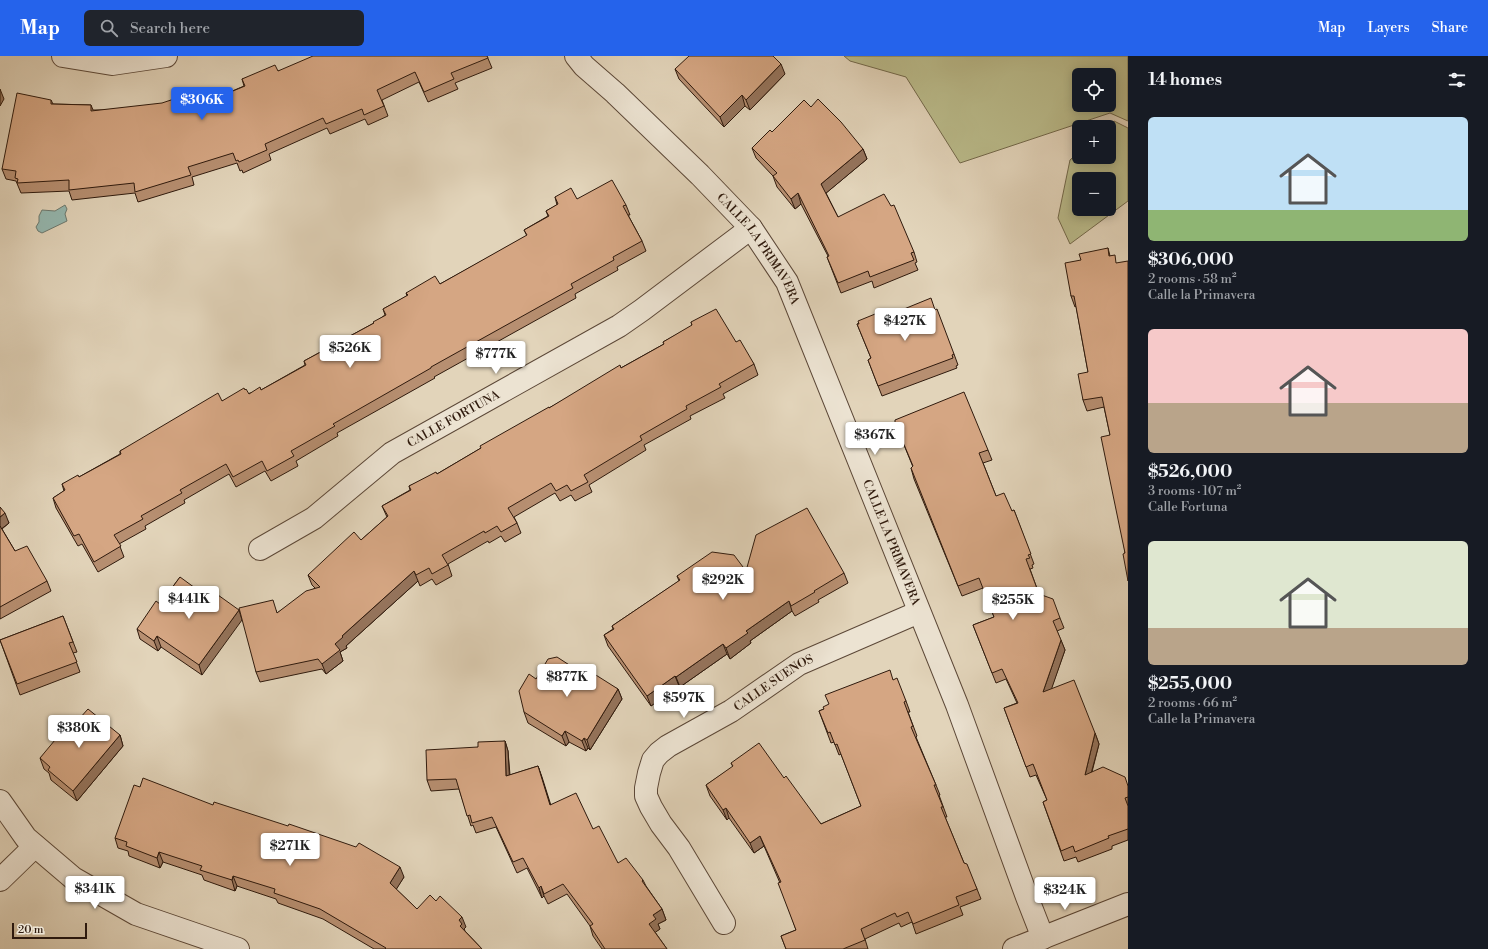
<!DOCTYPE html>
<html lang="en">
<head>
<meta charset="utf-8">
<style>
	:root { --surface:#171b24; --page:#20242c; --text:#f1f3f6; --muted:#9ea1a6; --accent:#2563eb }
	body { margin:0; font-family:"Libre Bodoni",serif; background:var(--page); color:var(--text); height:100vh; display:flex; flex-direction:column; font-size:15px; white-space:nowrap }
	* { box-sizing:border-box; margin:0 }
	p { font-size:13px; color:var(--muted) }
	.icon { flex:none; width:22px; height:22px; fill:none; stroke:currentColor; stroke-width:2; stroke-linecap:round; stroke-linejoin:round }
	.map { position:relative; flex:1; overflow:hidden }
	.sheet { display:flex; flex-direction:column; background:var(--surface); width:360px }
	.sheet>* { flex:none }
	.buttons { position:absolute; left:1072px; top:12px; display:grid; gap:8px }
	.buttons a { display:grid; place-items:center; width:44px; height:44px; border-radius:6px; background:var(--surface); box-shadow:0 2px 10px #0003; font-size:20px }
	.scale { position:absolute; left:12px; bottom:10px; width:75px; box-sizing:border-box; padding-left:4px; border:2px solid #2f1a0d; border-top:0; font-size:11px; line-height:14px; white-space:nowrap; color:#2f1a0d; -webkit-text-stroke:3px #ece3d2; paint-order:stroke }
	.price { position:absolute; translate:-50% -34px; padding:0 9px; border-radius:4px; background:#fff; color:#222; font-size:13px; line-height:26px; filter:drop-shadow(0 1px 2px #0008) }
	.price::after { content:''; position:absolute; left:50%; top:24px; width:12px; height:9px; margin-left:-6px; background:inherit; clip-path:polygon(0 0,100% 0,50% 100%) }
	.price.current { background:var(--accent); color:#fff }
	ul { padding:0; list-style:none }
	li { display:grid; align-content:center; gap:8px; height:212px; padding:0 20px }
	li span { display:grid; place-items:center; height:124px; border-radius:6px; color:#555 }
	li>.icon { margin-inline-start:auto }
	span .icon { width:72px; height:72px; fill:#fffc; stroke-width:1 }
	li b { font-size:17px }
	h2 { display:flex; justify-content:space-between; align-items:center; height:48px; padding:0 20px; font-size:17px }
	header { display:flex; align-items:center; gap:24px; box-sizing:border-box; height:56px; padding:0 20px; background:var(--accent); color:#fff }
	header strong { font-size:19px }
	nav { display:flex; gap:22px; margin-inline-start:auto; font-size:14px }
	.search { width:280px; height:36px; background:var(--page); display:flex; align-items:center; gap:10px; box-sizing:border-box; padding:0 14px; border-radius:6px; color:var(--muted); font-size:15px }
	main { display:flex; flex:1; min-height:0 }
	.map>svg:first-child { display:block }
	.green { fill:#babb8b; stroke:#746a4c; fill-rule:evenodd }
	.water { fill:#95b8b0; stroke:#6c796f }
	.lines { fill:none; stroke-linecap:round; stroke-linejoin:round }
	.minor-casing { stroke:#5c4838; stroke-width:24 }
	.minor { stroke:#ece3d2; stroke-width:22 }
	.wall { fill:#b78f71; stroke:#2f1a0d }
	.shaded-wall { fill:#95745c; stroke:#2f1a0d }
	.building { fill:#d5a683; stroke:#2f1a0d }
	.labels { text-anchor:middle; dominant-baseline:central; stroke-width:3; stroke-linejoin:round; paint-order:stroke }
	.street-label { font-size:12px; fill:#2f1a0d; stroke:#ece3d2 }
</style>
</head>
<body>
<header>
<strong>Map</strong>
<div class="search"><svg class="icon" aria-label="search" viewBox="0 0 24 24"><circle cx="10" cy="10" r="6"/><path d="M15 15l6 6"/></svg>Search here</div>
<nav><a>Map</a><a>Layers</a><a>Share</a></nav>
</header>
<main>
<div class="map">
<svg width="1128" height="893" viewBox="0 0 1128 893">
	<rect width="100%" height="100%" fill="#e2d4ba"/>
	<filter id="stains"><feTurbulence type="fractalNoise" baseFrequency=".005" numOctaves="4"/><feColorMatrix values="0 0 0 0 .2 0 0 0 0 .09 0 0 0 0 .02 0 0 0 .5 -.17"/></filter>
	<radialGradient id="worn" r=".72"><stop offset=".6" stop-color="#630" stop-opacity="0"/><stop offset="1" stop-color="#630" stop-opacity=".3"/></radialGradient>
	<path class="green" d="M844 0H1128V65L1110 57 960 107 906 21 850 5ZM1079 19H1109V49H1079Z
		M1114 65 1128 72V145L1070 188 1058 162 1070 104 1079 96V101H1109V71H1107ZM1079 123H1109V153H1079Z"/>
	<path class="water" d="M65 149 67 153 65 158 67 165 42 177 38 175 36 171 39 166V160L42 154 55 155Z"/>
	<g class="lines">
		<defs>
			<g id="minor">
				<path d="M63 0 112 8 166 0"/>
				<path id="s1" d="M576 0 584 10 615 37 700 119 751 172 787 226 957 649 1027 841 1043 882"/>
				<path id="s2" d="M260 493 314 462 392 397 619 270 642 254 751 172"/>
				<path d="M0 745 26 782 73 822 136 858 238 893"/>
				<path d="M0 824 35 790"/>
				<path id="s3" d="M724 867 679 792 661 768 651 751 646 740V732L649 717 653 704 659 697 668 690 731 655 799 608 919 556"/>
				<path d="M1014 893 1128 848"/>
			</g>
		</defs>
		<use href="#minor" class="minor-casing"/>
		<use href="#minor" class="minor"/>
	</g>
	<path class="wall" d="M487 0 492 12 455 27 458 33 428 46 419 26 382 44 388 60 368 69 365 63 330 78 327 72 269 98 271 104 243 117 242 114 240 115 237 107 192 121 194 129 138 146 135 137 72 144 69 135 21 137 16 125 6 123 2 113 51 44 53 48 91 49 93 54H188L244 30 242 23 278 15Z
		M675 13 785 18 750 54 745 50 724 71 679 23Z
		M811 51 863 93 867 103 826 137 838 161 914 196 917 206 915 207 918 214 874 232 872 225 841 237 827 201 828 200 801 148 795 153 777 131 773 120 756 102 752 92 772 76Z
		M555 141 626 149 630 159H628L642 185 646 195 617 211 618 214 575 238 576 242 434 321 435 322 337 377 338 380 296 405 298 410 271 425 265 415 236 431 229 418 184 444 185 447 145 470 146 473 119 488 124 501 98 516 82 488 78 490 56 452 53 442 64 435 62 428 79 421 120 398V395L222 345 261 334 305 309 304 305 374 267 385 259 383 253 407 240 406 237 440 228 527 180 524 174 548 160 546 155 557 149Z
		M1108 192 1110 200 1125 497 1110 379 1104 351 1087 355 1083 344 1088 316 1076 250 1075 251 1071 240 1081 204Z
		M882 262 954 298 958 309 956 310 957 312 882 340 868 304 871 302 857 268Z
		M691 266 736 286 754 308 758 319 723 338 725 342 690 360 691 363 644 389 646 394 589 429 592 436 575 445 571 439 560 445 555 437 514 461 517 467 521 477 505 486 501 480 489 487 488 485 448 508 452 520 436 529 432 523 420 530 418 525 346 590 347 592 340 596 343 605 326 618 322 613 260 626 256 616 276 554 277 557 315 532 312 529 308 519 361 484 387 461 382 450 410 434 409 430 437 418 549 352 664 288 663 286 692 270Z
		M895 367 988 394 992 404 983 407 996 440 1012 455 1014 454 1034 508 1032 509 1033 512 1030 513 1039 538 1060 562 1064 572 1057 575 1065 594 1051 633 1095 677 1099 688 1092 716 1128 730V784L1112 790V793L1078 806 1076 801 1064 805 1043 746 1047 744 1036 719 1030 721 1004 652 1017 647 1006 623 996 627 973 569 994 561 983 532 962 540 914 423 911 412 913 411Z
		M0 451 9 467 2 473 15 495 47 525 51 535 0 563Z
		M746 515 844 517 848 527 818 544 819 546 795 560 792 555 750 585 751 587 730 603 727 598 680 631 679 630 651 650 608 590 604 579 613 573 612 570 679 525 677 520Z
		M180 521 202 619 161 591 158 595 140 583 137 573 160 548Z
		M63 560 77 596 73 597 80 616 20 639 0 584Z
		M577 614 618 633 622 643 590 694 588 692 586 695 569 686 566 690 528 667 524 656 536 623Z
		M893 624 906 645 910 656H908L917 680 916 681 936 729 940 739H939L947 761H945L964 807 977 833 981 843 960 851 963 859 916 878 912 866 901 871 899 867 865 883 868 893H786L781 880 796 874 780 827 764 790 754 797 729 762 727 764 710 740 706 729 733 711 731 707 784 722 821 768 861 750 841 698 839 699 834 686 831 687 819 655Z
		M79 663 120 679 123 690 77 745 51 724 49 717 44 713 40 702Z
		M505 685 508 695 510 719 538 710 550 749 593 773 618 807 643 824 646 830 662 853 666 864 658 868 660 873 655 876 667 893H602L593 880 590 870 567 838 548 848 544 840 542 842 527 812 517 817 496 771 476 777 473 769 471 770 459 733 431 735 427 724 478 691Z
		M115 782 404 821 396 833 417 853 466 871 464 873 465 875 482 893H374L323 863 278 847 276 843 237 830 235 835 204 824 202 819 163 806 160 812 129 800 128 795 118 792Z"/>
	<path class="shaded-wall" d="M781 8 785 18 750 54 746 44Z
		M0 33 4 43 0 50Z
		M742 39 745 50 724 71 720 61Z
		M863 93 867 103 825 138 821 128Z
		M798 137 801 148 795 153 791 143Z
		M5 457 9 467 0 474V461Z
		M414 515 418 525 346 590 347 592 340 596 343 605 326 618 322 608 335 588 342 580Z
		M789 545 792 555 750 585 751 587 730 603 726 592 746 575Z
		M239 554 242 564 202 619 199 609Z
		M157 580 161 591 158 595 154 585Z
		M1061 584 1065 594 1047 646 1043 636Z
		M723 588 727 598 680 631 676 621Z
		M675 620 679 630 651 650 647 640Z
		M618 633 622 643 590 694 587 684Z
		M565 675 569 686 566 690 562 680Z
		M1095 677 1099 688 1088 729 1085 719Z
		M120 679 123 690 77 745 73 735Z
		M584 682 588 692 586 695 582 685Z
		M505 685 508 695 510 730 506 720Z
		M538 710 542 721 554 759 550 749Z
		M726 752 729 762 727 764 723 754Z
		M760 780 764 790 754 797 750 787Z
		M159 796 163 806 160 812 157 802Z
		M400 811 404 821 394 837 390 827Z
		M233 820 237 830 235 835 232 824Z
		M541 830 544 840 542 842 539 832Z
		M662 853 666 864 658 868 660 873 653 878 649 868 653 859Z
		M462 861 466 871 464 873 466 878 460 870 459 864Z"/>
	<path class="building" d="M313 0H487L488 2 451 17 454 23 424 36 415 16 377 34 384 50 364 59 362 53 326 68 323 62 265 88 267 94 239 106 238 104 236 105 233 97 188 111 191 119 135 136 134 127 69 134V124L17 127 18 123 15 122 16 115 2 113 17 37 51 44V48L91 49V55L162 47 183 40 187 54 245 30 242 23 275 9 278 15Z
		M689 0H773L781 8 746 44 742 39 720 61 675 13Z
		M818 43 841 66 863 93 821 128 838 161 884 138 891 150 894 149 914 196 911 197 914 204 870 221 868 215 838 227 827 201 829 200 798 137 791 143 773 120 777 117 752 92 770 74 772 76 804 44 811 51Z
		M612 124 626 149 623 150 642 185 613 201 614 204 571 228 573 232 431 311V312L333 368 335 370 291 395 294 400 267 415 262 405 233 421 226 408 180 434 182 437 141 460 143 463 114 479 121 490 94 506 79 478 74 480 53 442 65 434 62 428 78 419 79 421 121 398 120 395 218 337 222 345 244 332 245 334 246 333 249 338 260 331 261 334 306 309 304 305 374 267 373 266 386 259 383 253 408 239 406 237 435 220 440 228 527 179 524 174 549 160 546 155 558 148 555 141 571 132 577 143Z
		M1108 192 1109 200 1115 199 1116 207 1128 205V525L1123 498 1125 497 1101 381 1110 379 1102 341 1083 344 1078 318 1088 316 1074 240H1071L1065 207 1081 204 1079 198Z
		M931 242 935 254 937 253 954 298 952 299 953 302 878 330 868 304 871 302 857 268H859L858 265 880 256 882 262Z
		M716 253 736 286 740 284 754 308 719 328 721 331 686 350 687 353 640 380 642 384 584 419 588 426 571 435 567 429 556 435 551 427 508 452 517 467 501 476 497 470 485 477 484 475 442 499 448 509 432 518 429 512 416 519 414 515 342 580 343 581 335 588 340 594 322 608 318 603 256 616 239 552 273 544 277 557 306 535 320 531 308 519 354 476 361 484 388 460 382 450 411 434 409 430 436 416 437 418 481 392 480 390 549 351V352L620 309 621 312 664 288 663 286 692 269 691 266Z
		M964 336 988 394 979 397 996 440 1004 437 1012 455 1014 454 1031 498 1028 499 1030 502 1026 503 1039 538 1053 543 1060 562 1053 565 1061 584 1043 636 1074 624 1095 677 1085 719 1103 711 1125 721 1128 730V741L1125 742 1128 750V773L1108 780 1109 782 1075 796 1073 790 1061 795 1043 746 1047 744 1033 708 1026 711 1004 652 1018 647 1002 613 992 617 973 569 994 561 979 522 958 530 911 412 913 410 895 367V364Z
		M0 451 5 457 0 461Z
		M807 452 844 517 814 535 815 536 791 550 789 545 746 575 748 577 726 592 723 588 676 621 675 620 647 640 604 579 614 573 612 570 680 524 677 520 712 496 734 499 746 515 756 479Z
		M0 470 15 495 27 490 47 525 0 551Z
		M180 521 206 540 211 534 239 554 199 609 157 580 154 585 137 573 156 545 160 548Z
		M63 560 73 586 69 587 77 606 17 628 0 584Z
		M557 601 577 614 580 609 618 633 587 684 584 682 582 685 565 675 562 680 524 656 519 635 529 618 536 623 548 603Z
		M890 614 893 624 897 622 906 645 904 646 913 670 911 671 936 729H934L943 751H941L964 807 967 808 977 833 956 841 959 849 913 868 908 856 897 861 895 857 861 873 865 884 843 893H786L781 880 796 874 778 827 781 826 760 780 750 787 726 752 723 754 706 729 733 710 731 707 759 687 784 722 786 720 821 768 861 750 837 688 835 689 830 676 828 677 819 655 824 653 823 651 829 648 825 639Z
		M88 653 120 679 73 735 48 714 50 711 40 702 75 660 79 663Z
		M505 685 506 720 538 710 550 749 576 737 593 773 599 770 618 807 626 802 643 824 642 825 662 853 653 859 656 863 649 868 667 893H605L590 870 593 868 563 828 544 838 541 830 539 832 523 802 513 806 492 761 472 767 470 759 467 760 456 723 427 724 426 694 478 691V686Z
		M143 722 213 749 214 746 288 770 289 768 356 791 359 787 400 811 390 827 417 853 430 839 436 845 440 840 462 861 459 864 462 868 460 870 482 893H385L386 892 320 853 274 837 275 833 233 820 232 824 200 814 202 810 159 796 157 802 126 790 127 786 115 782 134 729 140 731Z"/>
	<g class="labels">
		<g class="street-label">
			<text stroke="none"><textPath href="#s1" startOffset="267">CALLE LA PRIMAVERA</textPath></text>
			<text stroke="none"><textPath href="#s2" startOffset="234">CALLE FORTUNA</textPath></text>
			<text stroke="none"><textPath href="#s1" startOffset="591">CALLE LA PRIMAVERA</textPath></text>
			<text stroke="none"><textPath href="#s3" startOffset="330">CALLE SUENOS</textPath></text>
		</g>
	</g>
	<rect width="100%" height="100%" filter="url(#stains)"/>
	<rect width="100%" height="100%" fill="url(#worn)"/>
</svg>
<div class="buttons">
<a><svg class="icon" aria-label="locate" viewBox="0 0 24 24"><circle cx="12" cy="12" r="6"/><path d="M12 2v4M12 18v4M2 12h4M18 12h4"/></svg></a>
<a>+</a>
<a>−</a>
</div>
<div class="scale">20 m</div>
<b class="price current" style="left:202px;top:65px">$306K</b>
<b class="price" style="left:905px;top:286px">$427K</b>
<b class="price" style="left:350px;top:313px">$526K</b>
<b class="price" style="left:496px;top:319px">$777K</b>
<b class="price" style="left:875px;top:400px">$367K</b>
<b class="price" style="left:723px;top:545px">$292K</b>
<b class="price" style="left:189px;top:564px">$441K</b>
<b class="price" style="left:1013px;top:565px">$255K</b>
<b class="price" style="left:567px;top:642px">$877K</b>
<b class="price" style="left:684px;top:663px">$597K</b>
<b class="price" style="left:79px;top:693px">$380K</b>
<b class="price" style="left:290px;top:811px">$271K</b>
<b class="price" style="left:95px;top:854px">$341K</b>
<b class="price" style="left:1065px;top:855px">$324K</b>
</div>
<section class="sheet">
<h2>14 homes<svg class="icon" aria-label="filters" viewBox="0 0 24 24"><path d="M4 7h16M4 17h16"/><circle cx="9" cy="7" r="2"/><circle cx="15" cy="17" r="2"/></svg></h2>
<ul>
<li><span style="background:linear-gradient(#bfe0f5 75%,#8fb573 0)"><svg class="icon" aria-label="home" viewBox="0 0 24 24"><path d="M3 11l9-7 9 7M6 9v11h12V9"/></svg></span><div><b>$306,000</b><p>2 rooms · 58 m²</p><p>Calle la Primavera</p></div></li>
<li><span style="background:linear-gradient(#f6c9c9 60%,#b9a48a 0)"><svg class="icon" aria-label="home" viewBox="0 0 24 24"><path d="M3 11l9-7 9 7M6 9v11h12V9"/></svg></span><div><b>$526,000</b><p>3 rooms · 107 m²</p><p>Calle Fortuna</p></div></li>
<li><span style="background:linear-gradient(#dfe7d0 70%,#b9a48a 0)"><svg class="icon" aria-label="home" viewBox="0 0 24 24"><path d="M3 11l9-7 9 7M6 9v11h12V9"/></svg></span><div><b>$255,000</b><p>2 rooms · 66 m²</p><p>Calle la Primavera</p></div></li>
</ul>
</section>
</main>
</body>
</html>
